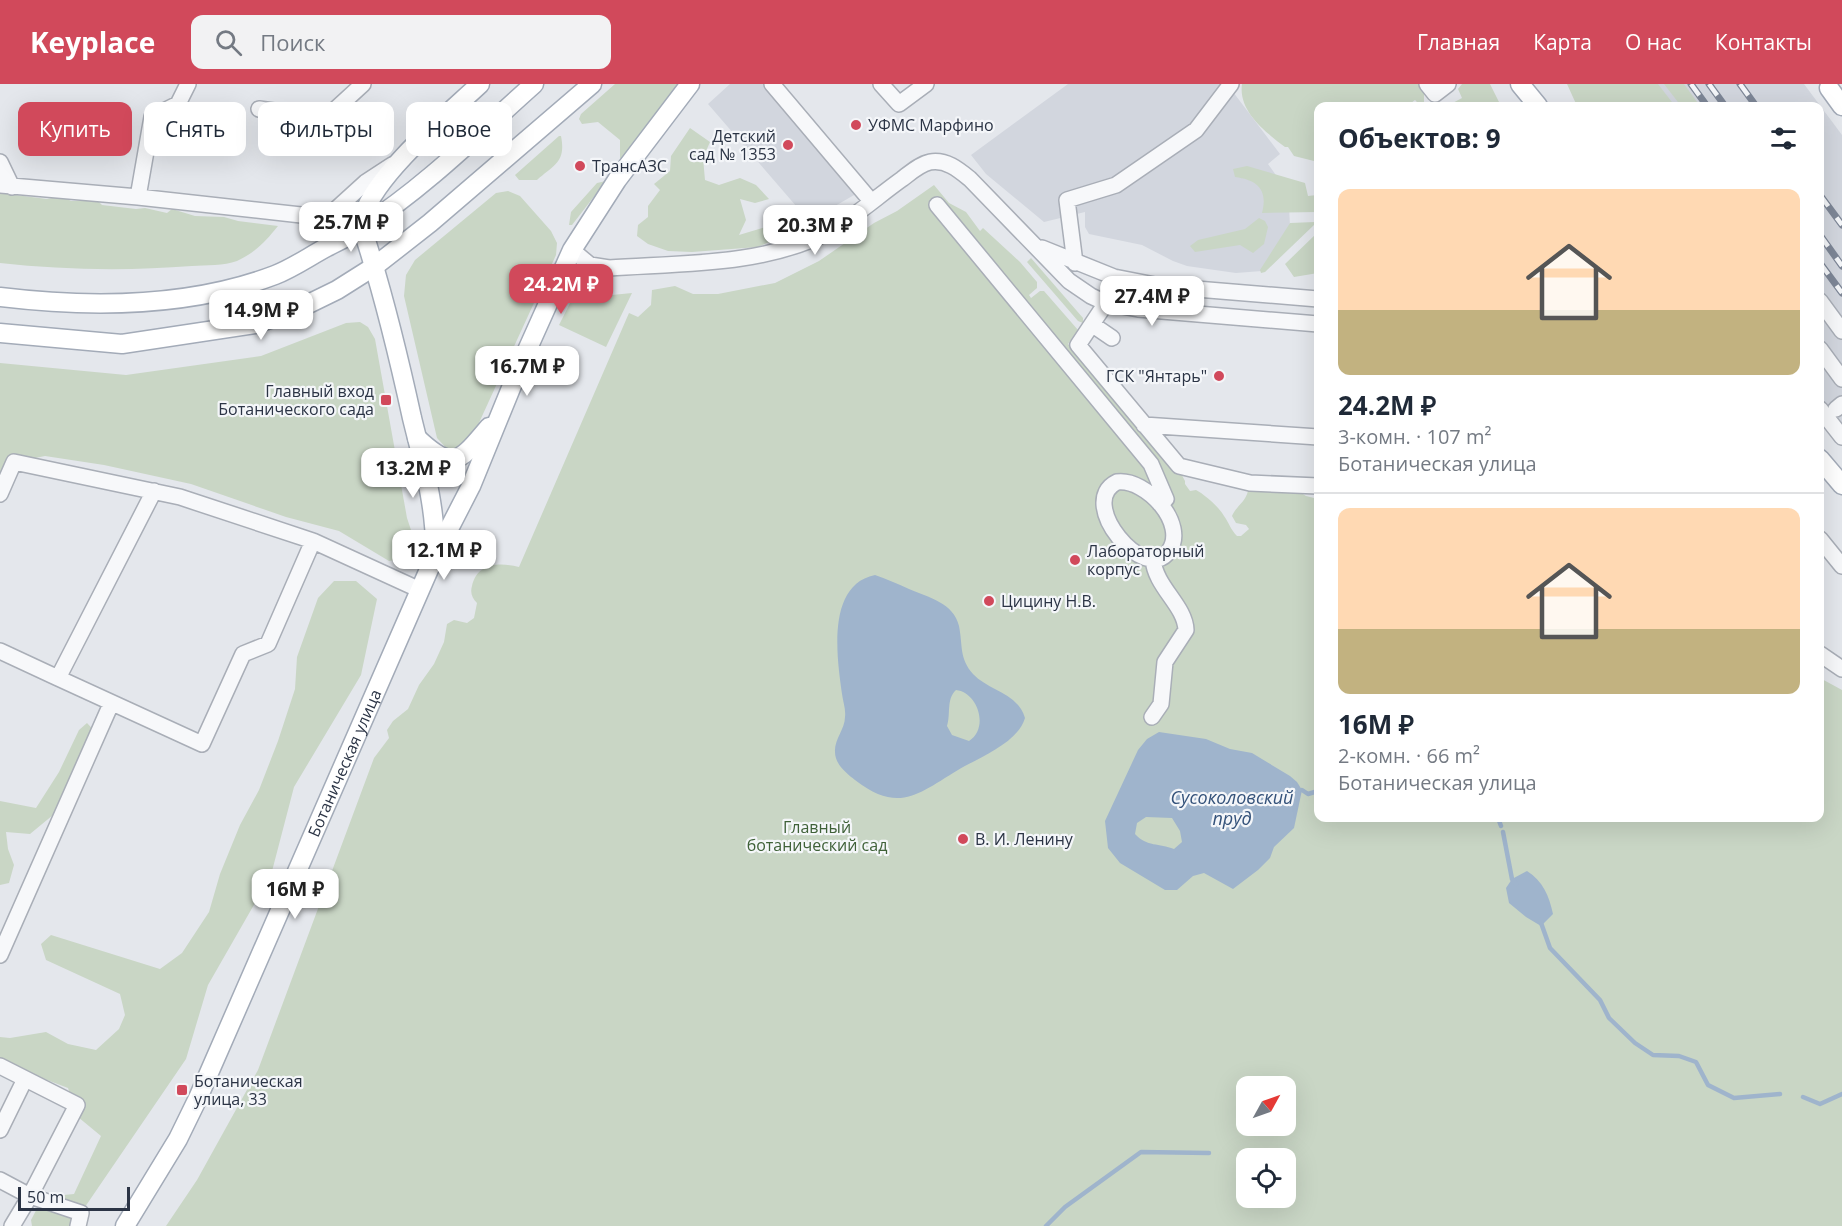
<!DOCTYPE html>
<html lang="ru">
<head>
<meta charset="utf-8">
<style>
	:root { --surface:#fff; --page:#f2f2f3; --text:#1f2937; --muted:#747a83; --line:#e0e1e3; --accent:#d1495b }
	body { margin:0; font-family:"Open Sans",sans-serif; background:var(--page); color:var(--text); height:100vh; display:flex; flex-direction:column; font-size:22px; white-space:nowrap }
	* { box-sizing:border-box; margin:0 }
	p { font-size:20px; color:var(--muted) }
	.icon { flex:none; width:33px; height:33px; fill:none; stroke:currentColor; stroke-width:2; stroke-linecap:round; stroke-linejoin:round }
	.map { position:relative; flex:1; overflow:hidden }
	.drawer { position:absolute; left:1314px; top:18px; width:510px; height:720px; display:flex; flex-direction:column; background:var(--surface); border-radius:12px; box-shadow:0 6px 24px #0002 }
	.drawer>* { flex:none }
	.guide { position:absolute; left:18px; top:18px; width:570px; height:54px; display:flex; gap:12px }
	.needle { width:39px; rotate:50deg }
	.tools { position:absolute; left:1236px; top:992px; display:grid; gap:12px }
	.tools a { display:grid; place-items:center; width:60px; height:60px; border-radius:12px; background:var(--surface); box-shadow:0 6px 24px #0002; font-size:30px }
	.scale { position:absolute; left:18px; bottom:15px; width:112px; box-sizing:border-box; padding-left:6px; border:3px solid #2b3445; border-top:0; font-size:16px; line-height:21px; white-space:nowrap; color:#2b3445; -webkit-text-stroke:4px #f4f6f9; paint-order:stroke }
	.price { position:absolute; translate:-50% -51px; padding:0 14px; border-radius:12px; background:#fff; color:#222; font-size:20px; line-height:39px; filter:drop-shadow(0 2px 3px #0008) }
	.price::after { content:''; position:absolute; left:50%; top:36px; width:18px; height:14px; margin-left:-9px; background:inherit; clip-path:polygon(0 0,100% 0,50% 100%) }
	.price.selected { background:var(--accent); color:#fff }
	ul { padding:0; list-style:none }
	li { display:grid; align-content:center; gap:12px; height:318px; padding:0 24px }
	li+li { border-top:2px solid var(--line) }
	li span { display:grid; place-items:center; height:186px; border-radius:12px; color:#555 }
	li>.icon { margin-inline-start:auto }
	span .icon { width:108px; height:108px; fill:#fffc; stroke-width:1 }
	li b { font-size:26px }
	h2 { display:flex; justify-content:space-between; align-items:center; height:72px; padding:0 24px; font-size:26px }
	.chip { padding:0 21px; border-radius:12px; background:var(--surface); box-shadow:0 6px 24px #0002; font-size:21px; line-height:54px }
	.chip.selected { background:var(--accent); color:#fff }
	header { display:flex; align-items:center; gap:36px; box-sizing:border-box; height:84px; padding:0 30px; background:var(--accent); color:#fff }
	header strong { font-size:28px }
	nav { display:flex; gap:33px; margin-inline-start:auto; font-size:21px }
	.search { width:420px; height:54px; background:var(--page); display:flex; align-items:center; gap:15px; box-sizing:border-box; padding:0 21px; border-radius:12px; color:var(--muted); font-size:22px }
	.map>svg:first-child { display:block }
	.built { fill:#d2d6de }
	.green { fill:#c9d6c5; fill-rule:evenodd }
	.water { fill:#9fb4cc; fill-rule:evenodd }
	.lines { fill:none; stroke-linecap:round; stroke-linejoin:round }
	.stream { stroke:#9fb4cc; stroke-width:4.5 }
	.minor-casing { stroke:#a9aeb7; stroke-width:18 }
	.major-casing { stroke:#a3abb8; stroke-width:21 }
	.minor { stroke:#f7f8fa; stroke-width:15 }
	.major { stroke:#fff; stroke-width:18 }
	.rail-casing { stroke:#7d8696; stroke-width:7 }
	.rail { stroke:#f4f6f9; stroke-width:4.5; stroke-dasharray:14; stroke-linecap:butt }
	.poi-dot { fill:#d1495b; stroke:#f4f6f9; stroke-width:2 }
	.labels { text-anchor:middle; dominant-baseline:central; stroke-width:4.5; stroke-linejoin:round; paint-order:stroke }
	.poi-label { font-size:16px; fill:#2b3445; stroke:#f4f6f9; text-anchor:start }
	.street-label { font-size:16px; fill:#2b3445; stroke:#f4f6f9 }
	.park-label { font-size:16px; fill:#3f6138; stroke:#f4f6f9 }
	.water-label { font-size:18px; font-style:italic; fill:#34527a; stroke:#f4f6f9 }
</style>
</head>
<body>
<header>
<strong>Keyplace</strong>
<div class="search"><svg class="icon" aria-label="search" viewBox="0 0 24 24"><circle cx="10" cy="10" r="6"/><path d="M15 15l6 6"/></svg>Поиск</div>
<nav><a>Главная</a><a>Карта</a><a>О нас</a><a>Контакты</a></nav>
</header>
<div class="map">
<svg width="1842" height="1142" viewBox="0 0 1842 1142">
	<rect width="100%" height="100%" fill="#e4e7ec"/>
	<path class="built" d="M730 0H780L868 103 809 137 708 20Z
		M1068 0H1227L1280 70 1268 80 1278 94 1289 122 1290 143 1262 187 1236 189 1187 182 1173 177 1142 161 1089 150 1085 143V128L1044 138 986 90 971 71Z
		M1590 0H1804L1842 51V342L1822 321V315L1820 311V22H1601Z"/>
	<path class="green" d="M615 0H679L623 76 620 74V56L598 38 582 40 579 35 581 30Z
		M1242 0H1421L1424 4V22H1421L1415 16 1407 22H1318V78L1294 72 1288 63H1285C1265 48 1238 27 1242 0Z
		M1462 0H1490L1501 22H1447L1462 14 1458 5Z
		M1567 0H1658L1675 22H1577Z
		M1664 0H1684L1700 22H1681Z
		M690 44 710 58 703 74 705 96 719 101 740 94 756 101 769 115 755 119 740 115 746 136 739 151 772 141 784 131 795 137 800 144 758 163 692 168 668 167 648 160 637 152 638 141 648 133V122L660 106 654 100 670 87 671 72Z
		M559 52H561C566 78 555 80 537 96H519L515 91Z
		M1247 82 1305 99 1308 112 1317 111 1318 128 1262 129C1268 106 1258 96 1235 93L1233 85Z
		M606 97 572 141H569L571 128 597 99Z
		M934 101 949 119 966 128 980 147 983 144 1020 178 1037 198V204L1029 211 1031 214 1040 207H1044L1078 246 1068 260 1147 355 1177 382 1185 397V400L1190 407 1196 406C1204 410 1220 424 1224 432 1229 439 1231 446 1237 452H1241L1249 445 1246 441 1236 439 1232 432C1236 422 1245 419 1248 407L1254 404 1292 403 1306 412 1318 415V734H1820V594L1842 606V1142H166L197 1096 258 986 374 674 389 654 387 646 393 637 408 625 419 601 434 580 444 558 447 540 454 536 467 539 474 534 477 519C472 514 470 509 472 502 477 479 499 478 519 483L629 229 638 233 651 221 652 206 675 202 693 210H718L775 199 819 177 874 139 897 127ZM1246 1002H1286V1041H1246ZM1246 1074H1286V1113H1246Z
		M508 107 520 112 551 147 557 159 556 171 472 354 460 366H448L437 354 404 212 406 191 415 176 496 109Z
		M0 109 47 115 61 112 71 117H98L102 121 136 125 145 124 167 129 172 125 195 132 224 133 238 137 278 142C265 158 256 168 237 177 224 182 206 181 192 182 128 187 63 186 0 179Z
		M1259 134 1265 137 1268 143 1264 160 1253 169 1240 161 1195 168 1190 162 1198 156 1245 145Z
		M1315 138 1314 141 1265 188 1261 189 1260 186 1290 139Z
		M1318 148V189L1294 193 1285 180Z
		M1031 174 1083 234V239L1078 237 1027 178Z
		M632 209 606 263 559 241 572 215Z
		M360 238 368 243 375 255 407 434 416 461 412 473 389 477 339 447 286 433 191 400 104 381 45 372 10 379 0 394V279L126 291 261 272 346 239Z
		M334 497H356L377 515 361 591 294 703 271 791 208 901 186 975 72 1142H32L31 1136 43 1113 74 1110 101 1052 78 1033 68 1004 0 978V953L10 954 46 948 68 960 96 966 119 945 125 931 120 910 46 876 41 860 51 851 160 885 182 869 209 828 220 790 240 741 259 706 278 657 295 605 297 573 318 514Z
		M87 639 104 657 76 712 30 750 6 748 8 765 14 781 9 799 0 801V717L36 724 59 688 79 646Z"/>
	<path class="water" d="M875 491C887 495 898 500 909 505 928 513 954 519 959 542 963 562 959 574 973 590 989 607 1018 609 1025 634 1018 659 978 674 958 686 918 710 899 730 855 696 846 689 835 680 835 668 834 656 845 645 845 633 846 625 843 618 842 610 837 574 826 501 875 491ZM956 606C977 608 990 643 969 657L952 651 947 642C951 630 946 615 956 606Z
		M1159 648 1206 655 1230 665 1252 669 1290 692 1297 698 1302 706 1294 744 1274 763 1270 774 1258 786 1233 805 1204 789 1193 792 1177 806H1165L1120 779 1108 764 1105 737 1138 666 1147 655ZM1146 733 1172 734 1180 747 1182 758 1174 765C1159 759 1147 763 1135 750L1137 739Z
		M1527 787C1543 797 1549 812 1553 830L1541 842 1526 833 1509 819 1506 804 1512 795Z"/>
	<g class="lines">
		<path class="stream" d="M1302 706 1308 710 1318 707
			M1498 734 1501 742
			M1503 748 1512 795 1516 800
			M1540 836 1550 864 1600 916 1609 934 1635 959 1653 971 1679 972 1696 978 1708 1001 1734 1014 1780 1010
			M1803 1013 1820 1020 1842 1010
			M1046 1142 1065 1123 1141 1068 1209 1069"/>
		<defs>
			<path id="minor" d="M772 0 871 117
				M881 0 899 20 926 0
				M1427 0 1435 10 1448 0
				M259 25 326 34 363 0
				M0 78 12 103
				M0 101 138 113 319 133 333 128 366 98 392 81
				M138 113 152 33 178 20 188 0
				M937 121 1151 380 1166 415 1160 420
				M1042 164 1114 193 1160 202 1318 215
				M572 166 590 181 609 184C681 179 763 182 828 148 854 134 878 112 902 95 910 89 920 80 930 78 946 75 959 86 970 95L1069 197 1091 212 1106 219 1138 225 1318 240
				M1075 179 1067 116 1116 101 1196 46 1231 0
				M1114 193 1106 219 1078 261 1179 382 1250 399 1318 402
				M1820 217 1842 247
				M1093 241 1112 254
				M1820 265 1842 295
				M1820 325 1842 353
				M1836 325 1842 320
				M1144 341 1318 353
				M1117 398C1146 394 1188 440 1169 467 1146 502 1075 418 1117 398Z
				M0 410 14 378 180 413 313 457 420 506
				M1820 455 1842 482
				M0 567 58 594 154 407
				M1820 570 1842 585
				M58 594 202 660 243 570 268 560 313 457
				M1152 633 1161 620 1165 578 1186 546C1185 521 1155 503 1153 475
				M0 871 111 620
				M0 982 77 1021 30 1112 12 1142
				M0 1046 25 995
				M0 1096 30 1112 81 1129 78 1142"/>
			<g id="major">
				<path d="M1520 0 1538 22"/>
				<path d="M1829 4 1842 22"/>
				<path d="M0 213C91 224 188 224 275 191 293 184 310 172 327 163 339 157 352 151 363 143 425 103 479 49 534 0"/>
				<path d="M0 249 122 260 255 240 294 227 337 206 375 182 430 139 592 0"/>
				<path d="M417 354C454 389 460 377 489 343"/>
				<path d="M1820 375 1842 401"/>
				<path d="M435 469C436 422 423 379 412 334 398 270 383 207 362 144 363 140 362 134 364 130 376 90 448 30 480 0"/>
				<path id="s1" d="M125 1142 178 1055 198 1014 434 474 471 402 520 282 572 166 617 96 690 0"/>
			</g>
		</defs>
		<use href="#minor" class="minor-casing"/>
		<use href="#major" class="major-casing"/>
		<use href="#minor" class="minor"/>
		<use href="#major" class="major"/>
		<defs>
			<path id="rail" d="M1691 0 1707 22
				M1709 0 1725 22
				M1740 0 1756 22
				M1820 111 1842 141
				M1820 151 1842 182
				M1820 179 1842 209"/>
		</defs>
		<use href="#rail" class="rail-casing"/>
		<use href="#rail" class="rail"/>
	</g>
	<g class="poi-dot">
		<circle cx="856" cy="41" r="6"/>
		<circle cx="788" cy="61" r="6"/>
		<circle cx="580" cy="82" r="6"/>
		<circle cx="1219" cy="292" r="6"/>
		<rect x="380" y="310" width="12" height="12" rx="3"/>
		<circle cx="1075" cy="476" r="6"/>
		<circle cx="989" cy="517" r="6"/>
		<circle cx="963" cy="755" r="6"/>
		<rect x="176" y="1000" width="12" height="12" rx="3"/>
	</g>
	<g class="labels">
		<g class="poi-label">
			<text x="868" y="41">УФМС Марфино</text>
			<text x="776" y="52" text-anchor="end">Детский<tspan x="776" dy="18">сад № 1353</tspan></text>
			<text x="592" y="82">ТрансАЗС</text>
			<text x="1207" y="292" text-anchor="end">ГСК "Янтарь"</text>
			<text x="374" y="307" text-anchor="end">Главный вход<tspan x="374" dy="18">Ботанического сада</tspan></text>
			<text x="1087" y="467">Лабораторный<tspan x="1087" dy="18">корпус</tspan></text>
			<text x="1001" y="517">Цицину Н.В.</text>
			<text x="975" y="755">В. И. Ленину</text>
			<text x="194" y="997">Ботаническая<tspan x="194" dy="18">улица, 33</tspan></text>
		</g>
		<g class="street-label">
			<text stroke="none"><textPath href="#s1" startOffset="513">Ботаническая улица</textPath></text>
		</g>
		<g class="park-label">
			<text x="817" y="743">Главный<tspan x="817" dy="18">ботанический сад</tspan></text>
		</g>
		<g class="water-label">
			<text x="1232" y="713">Сусоколовский<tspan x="1232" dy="21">пруд</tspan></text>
		</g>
	</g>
</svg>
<div class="tools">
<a><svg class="needle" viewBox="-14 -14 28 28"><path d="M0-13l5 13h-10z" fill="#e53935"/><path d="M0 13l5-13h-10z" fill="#747a83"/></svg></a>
<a><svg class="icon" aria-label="locate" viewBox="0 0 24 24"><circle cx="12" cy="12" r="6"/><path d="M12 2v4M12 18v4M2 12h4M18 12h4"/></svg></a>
</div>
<div class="scale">50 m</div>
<b class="price" style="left:351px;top:169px">25.7M ₽</b>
<b class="price" style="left:815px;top:172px">20.3M ₽</b>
<b class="price selected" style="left:561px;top:231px">24.2M ₽</b>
<b class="price" style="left:1152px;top:243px">27.4M ₽</b>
<b class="price" style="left:261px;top:257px">14.9M ₽</b>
<b class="price" style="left:527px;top:313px">16.7M ₽</b>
<b class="price" style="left:413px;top:415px">13.2M ₽</b>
<b class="price" style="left:444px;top:497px">12.1M ₽</b>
<b class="price" style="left:295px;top:836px">16M ₽</b>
<div class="guide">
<a class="chip selected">Купить</a>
<a class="chip">Снять</a>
<a class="chip">Фильтры</a>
<a class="chip">Новое</a>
</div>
<section class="drawer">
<h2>Объектов: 9<svg class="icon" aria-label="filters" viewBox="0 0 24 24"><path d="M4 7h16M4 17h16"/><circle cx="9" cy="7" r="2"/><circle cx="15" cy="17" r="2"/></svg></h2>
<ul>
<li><span style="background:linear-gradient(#ffd9b3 65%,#c2b280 0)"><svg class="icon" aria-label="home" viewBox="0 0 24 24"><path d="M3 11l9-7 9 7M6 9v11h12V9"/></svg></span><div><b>24.2M ₽</b><p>3-комн. · 107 m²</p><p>Ботаническая улица</p></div></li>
<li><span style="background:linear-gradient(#ffd9b3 65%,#c2b280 0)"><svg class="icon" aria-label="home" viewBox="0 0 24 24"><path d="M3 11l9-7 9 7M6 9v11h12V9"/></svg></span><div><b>16M ₽</b><p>2-комн. · 66 m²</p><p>Ботаническая улица</p></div></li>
</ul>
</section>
</div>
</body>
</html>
